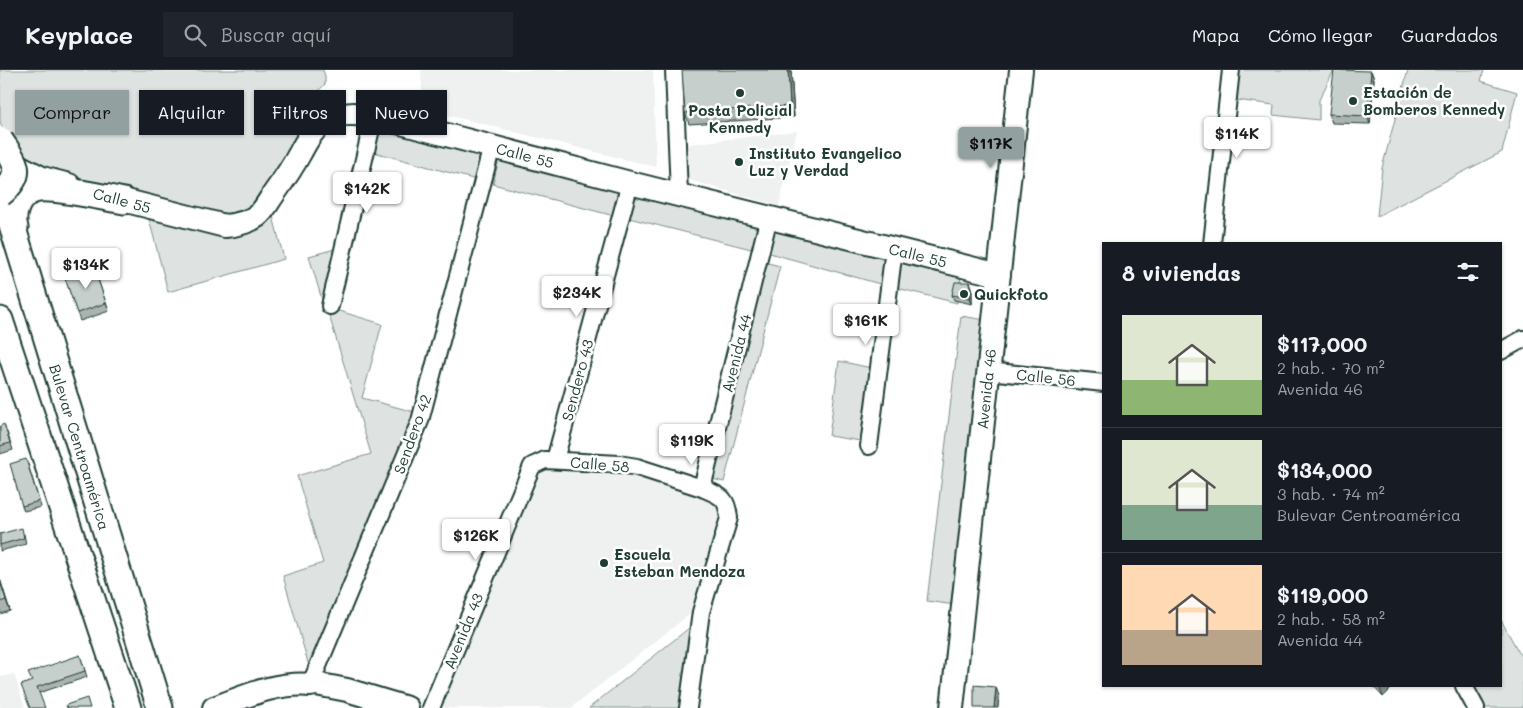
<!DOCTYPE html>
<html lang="es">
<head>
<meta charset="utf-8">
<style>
	:root { --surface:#171b24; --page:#20242c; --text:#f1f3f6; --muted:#9ea1a6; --line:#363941; --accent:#92a19f }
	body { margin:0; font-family:Mali,sans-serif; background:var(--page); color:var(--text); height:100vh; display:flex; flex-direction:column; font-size:19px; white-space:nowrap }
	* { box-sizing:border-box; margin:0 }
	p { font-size:16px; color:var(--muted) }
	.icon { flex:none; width:28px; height:28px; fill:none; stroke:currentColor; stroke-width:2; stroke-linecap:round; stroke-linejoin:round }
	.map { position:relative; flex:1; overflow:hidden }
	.side { position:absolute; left:1102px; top:172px; width:400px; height:445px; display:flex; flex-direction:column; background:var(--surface); border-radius:0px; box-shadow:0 1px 4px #0004 }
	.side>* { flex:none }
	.guide { position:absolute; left:15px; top:20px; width:475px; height:45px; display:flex; gap:10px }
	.price { position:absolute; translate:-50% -42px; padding:0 11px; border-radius:5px; background:#fff; color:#222; font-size:16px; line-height:32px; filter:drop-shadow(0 1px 2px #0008) }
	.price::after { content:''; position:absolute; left:50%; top:30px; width:15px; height:11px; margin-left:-8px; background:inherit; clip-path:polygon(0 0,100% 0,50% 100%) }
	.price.on { background:var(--accent); color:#111 }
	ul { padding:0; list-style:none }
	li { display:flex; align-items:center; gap:15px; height:125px; padding:0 20px }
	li+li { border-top:1px solid var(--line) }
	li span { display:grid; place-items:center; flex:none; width:140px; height:100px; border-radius:0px; color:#555 }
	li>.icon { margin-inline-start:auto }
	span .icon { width:60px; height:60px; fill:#fffc; stroke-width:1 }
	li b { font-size:21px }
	h2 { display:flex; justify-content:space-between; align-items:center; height:60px; padding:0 20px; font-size:21px }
	.chip { padding:0 18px; border-radius:0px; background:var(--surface); box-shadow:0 1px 4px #0004; font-size:18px; line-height:45px }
	.chip.on { background:var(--accent); color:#111 }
	header { display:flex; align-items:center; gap:30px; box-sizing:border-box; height:70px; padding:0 25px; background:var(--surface); border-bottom:1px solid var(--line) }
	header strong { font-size:24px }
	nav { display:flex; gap:28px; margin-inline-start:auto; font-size:18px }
	.search { width:350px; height:45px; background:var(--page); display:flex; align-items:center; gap:12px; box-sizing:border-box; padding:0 18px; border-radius:0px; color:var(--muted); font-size:19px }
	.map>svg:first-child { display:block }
	.built { fill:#eef1f0 }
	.green { fill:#dee3e2; stroke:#7e908b }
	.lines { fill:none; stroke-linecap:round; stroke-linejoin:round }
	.street-casing { stroke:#1f3d34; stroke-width:20 }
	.secondary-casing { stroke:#1f3d34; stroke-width:26 }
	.primary-casing { stroke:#1f3d34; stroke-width:29 }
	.street { stroke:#fff; stroke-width:16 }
	.secondary { stroke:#fff; stroke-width:22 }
	.primary { stroke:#fff; stroke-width:25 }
	.primary-bridge-casing { stroke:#1f3d34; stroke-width:29; stroke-linecap:butt }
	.primary-bridge { stroke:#fff; stroke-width:25 }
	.wall { fill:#abb2af; stroke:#1f3d34 }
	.shaded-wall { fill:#8b918f; stroke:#1f3d34 }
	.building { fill:#c7cfcc; stroke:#1f3d34 }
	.poi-dot { fill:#1f3d34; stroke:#fff; stroke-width:2 }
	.labels { text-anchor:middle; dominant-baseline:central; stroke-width:5; stroke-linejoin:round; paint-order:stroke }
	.poi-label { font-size:15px; font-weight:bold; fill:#1f3d34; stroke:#fff; text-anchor:start }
	.street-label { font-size:15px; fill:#1f3d34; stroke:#fff }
</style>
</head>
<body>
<header>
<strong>Keyplace</strong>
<div class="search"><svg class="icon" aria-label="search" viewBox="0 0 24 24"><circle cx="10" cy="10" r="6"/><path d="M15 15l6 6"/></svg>Buscar aquí</div>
<nav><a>Mapa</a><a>Cómo llegar</a><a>Guardados</a></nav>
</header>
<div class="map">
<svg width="1523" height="638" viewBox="0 0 1523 638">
	<rect width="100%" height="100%" fill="#fff"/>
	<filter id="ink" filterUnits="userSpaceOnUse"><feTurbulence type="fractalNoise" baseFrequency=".02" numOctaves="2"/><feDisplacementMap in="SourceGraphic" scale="10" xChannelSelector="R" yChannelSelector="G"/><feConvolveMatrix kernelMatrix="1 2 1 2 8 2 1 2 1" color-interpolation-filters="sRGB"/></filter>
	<g filter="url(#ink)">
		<path class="built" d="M421 0H653L656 97 423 39Z
			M797 61 779 136 686 109 689 74Z
			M552 397 624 399 716 431 724 439 695 540 571 638H445L440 637 536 404 542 399Z
			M14 604 25 638H0V607Z"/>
		<path class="green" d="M0 0H323L325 6V14C308 33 306 24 311 52L260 134 228 149 58 107 27 90 7 72 0 51Z
			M1239 0H1334L1319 30V50L1273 45 1274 35 1236 30Z
			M1408 0H1484L1481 11 1517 22 1502 82 1377 146 1382 98Z
			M379 51 492 81 484 112 370 81Z
			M500 84 625 118 618 147 493 114Z
			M632 119 761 150 755 180 625 147Z
			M272 142 284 189 168 222 148 145 197 160Z
			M773 152 890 181 887 216 766 182Z
			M342 177 325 240 309 186Z
			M897 183 962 200 957 233 893 217Z
			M764 192 780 196 724 412 709 408Z
			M339 241 382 254 362 328 426 345 311 603 283 506 323 493 297 406 371 384 329 245Z
			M961 246 986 250 955 535 927 531Z
			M839 291 876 299 867 372 829 366Z
			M1501 550 1523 590V638H1481L1471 616H1501Z
			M694 554 683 638H589Z"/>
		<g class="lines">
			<defs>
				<path id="street" d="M674 0 679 124
					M1212 174 1231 0
					M330 236 374 46
					M1501 281 1523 269
					M988 301 1104 313
					M869 376 894 179
					M555 390 630 113
					M311 613 420 351 492 76
					M1464 616 1476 638
					M431 638 532 396 545 390 619 394 637 397 702 418
					M688 638 701 542 729 448C727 427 721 426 702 418L769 147"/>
				<path id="secondary" d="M15 94 42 108 69 115
					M107 126 225 156C237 155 247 153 257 146 264 141 268 132 273 125 283 111 292 98 300 83 307 70 314 56 329 49 343 42 359 44 374 46L630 113 999 205
					M214 638C246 626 276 612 311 615V613L347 620 407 638
					M952 638 1021 0"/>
				<path id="primary" d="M0 116 160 638
					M15 158C11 143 18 125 34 120 50 115 105 128 124 131
					M0 250 128 638"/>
			</defs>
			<use href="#street" class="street-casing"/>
			<use href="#secondary" class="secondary-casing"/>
			<use href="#primary" class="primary-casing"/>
			<use href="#street" class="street"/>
			<use href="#secondary" class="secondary"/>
			<use href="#primary" class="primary"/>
			<defs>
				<path id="primary-bridge" d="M0 70C15 93 26 103 0 124"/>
			</defs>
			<use href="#primary-bridge" class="primary-bridge-casing"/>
			<use href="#primary-bridge" class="primary-bridge"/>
		</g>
		<path class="wall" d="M791 0 794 47 689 54 685 43Z
			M1371 1 1374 9 1370 54 1332 53 1329 44Z
			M94 198 109 241 80 251 65 208Z
			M972 217V234L954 230 952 225Z
			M0 356 7 362 13 380 0 384Z
			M28 394 41 437 24 441 22 436Z
			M0 464H24L26 474 0 481Z
			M0 509 10 541 0 544Z
			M80 585 87 607 39 623 32 611Z
			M1373 616H1394L1383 627Z"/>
		<path class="shaded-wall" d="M788 0H791L794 47 790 36Z
			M1371 1 1374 9 1370 54 1367 46Z
			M970 212 972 217V234L970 228Z
			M0 509 10 541 6 530 0 511Z
			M1379 616H1394L1383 627Z
			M996 617 999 626 998 638H994Z"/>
		<path class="building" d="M682 0H788L790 36 685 43Z
			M1334 0 1371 1 1367 46 1329 44Z
			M94 198 106 233 77 243 65 208Z
			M955 212H970V228L952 225Z
			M4 354 10 373 0 376V356Z
			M26 389 39 431 22 436 10 394Z
			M22 458 24 468 0 475V464Z
			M0 511 6 530 0 532Z
			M80 585 85 601 37 617 45 638H30L21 615 32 611 28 603Z
			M974 615 996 617 994 638H974Z
			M87 628 90 638H67L66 635Z"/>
	</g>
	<g class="poi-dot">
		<circle cx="740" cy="23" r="5"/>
		<circle cx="1353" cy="31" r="5"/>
		<circle cx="739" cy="92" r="5"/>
		<circle cx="964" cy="224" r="5"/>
		<circle cx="604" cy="493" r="5"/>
	</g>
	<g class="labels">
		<g class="poi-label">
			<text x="1363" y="22">Estación de<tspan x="1363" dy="17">Bomberos Kennedy</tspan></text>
			<text x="740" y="40" text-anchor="middle">Posta Policial<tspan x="740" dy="17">Kennedy</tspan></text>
			<text x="749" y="83">Instituto Evangelico<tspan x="749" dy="17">Luz y Verdad</tspan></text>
			<text x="974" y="224">Quickfoto</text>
			<text x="614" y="484">Escuela<tspan x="614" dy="17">Esteban Mendoza</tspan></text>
		</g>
		<g class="street-label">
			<text transform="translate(525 85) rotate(15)">Calle 55</text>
			<text transform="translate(122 130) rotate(15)">Calle 55</text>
			<text transform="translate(918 185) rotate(14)">Calle 55</text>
			<text transform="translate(736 283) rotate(-76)">Avenida 44</text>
			<text transform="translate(1046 307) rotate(6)">Calle 56</text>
			<text transform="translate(577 310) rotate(-75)">Sendero 43</text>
			<text transform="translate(986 319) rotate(-84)">Avenida 46</text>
			<text transform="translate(412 364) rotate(-70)">Sendero 42</text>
			<text transform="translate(80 377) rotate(73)">Bulevar Centroamérica</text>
			<text transform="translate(600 394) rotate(5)">Calle 58</text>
			<text transform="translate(463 561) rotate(-68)">Avenida 43</text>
		</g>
	</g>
</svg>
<b class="price" style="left:1237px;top:89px">$114K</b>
<b class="price on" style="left:991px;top:99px">$117K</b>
<b class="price" style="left:367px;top:144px">$142K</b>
<b class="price" style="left:86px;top:220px">$134K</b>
<b class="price" style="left:577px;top:248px">$234K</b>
<b class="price" style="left:866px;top:276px">$161K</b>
<b class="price" style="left:692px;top:396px">$119K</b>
<b class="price" style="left:476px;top:491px">$126K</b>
<div class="guide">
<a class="chip on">Comprar</a>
<a class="chip">Alquilar</a>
<a class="chip">Filtros</a>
<a class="chip">Nuevo</a>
</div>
<section class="side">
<h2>8 viviendas<svg class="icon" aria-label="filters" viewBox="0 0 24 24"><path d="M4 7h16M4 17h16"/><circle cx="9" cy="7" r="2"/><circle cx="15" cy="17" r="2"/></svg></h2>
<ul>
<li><span style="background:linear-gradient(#dfe7d0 65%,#8fb573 0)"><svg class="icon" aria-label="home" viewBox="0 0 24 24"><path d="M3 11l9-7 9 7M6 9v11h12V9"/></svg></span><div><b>$117,000</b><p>2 hab. · 70 m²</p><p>Avenida 46</p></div></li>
<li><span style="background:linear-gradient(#dfe7d0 65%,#7fa58c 0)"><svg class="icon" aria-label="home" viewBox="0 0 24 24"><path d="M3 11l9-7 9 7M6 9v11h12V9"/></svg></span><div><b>$134,000</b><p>3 hab. · 74 m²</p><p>Bulevar Centroamérica</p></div></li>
<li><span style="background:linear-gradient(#ffd9b3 65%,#b9a48a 0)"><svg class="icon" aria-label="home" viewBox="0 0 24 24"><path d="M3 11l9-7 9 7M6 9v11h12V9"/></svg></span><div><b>$119,000</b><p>2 hab. · 58 m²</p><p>Avenida 44</p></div></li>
</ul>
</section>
</div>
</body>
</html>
